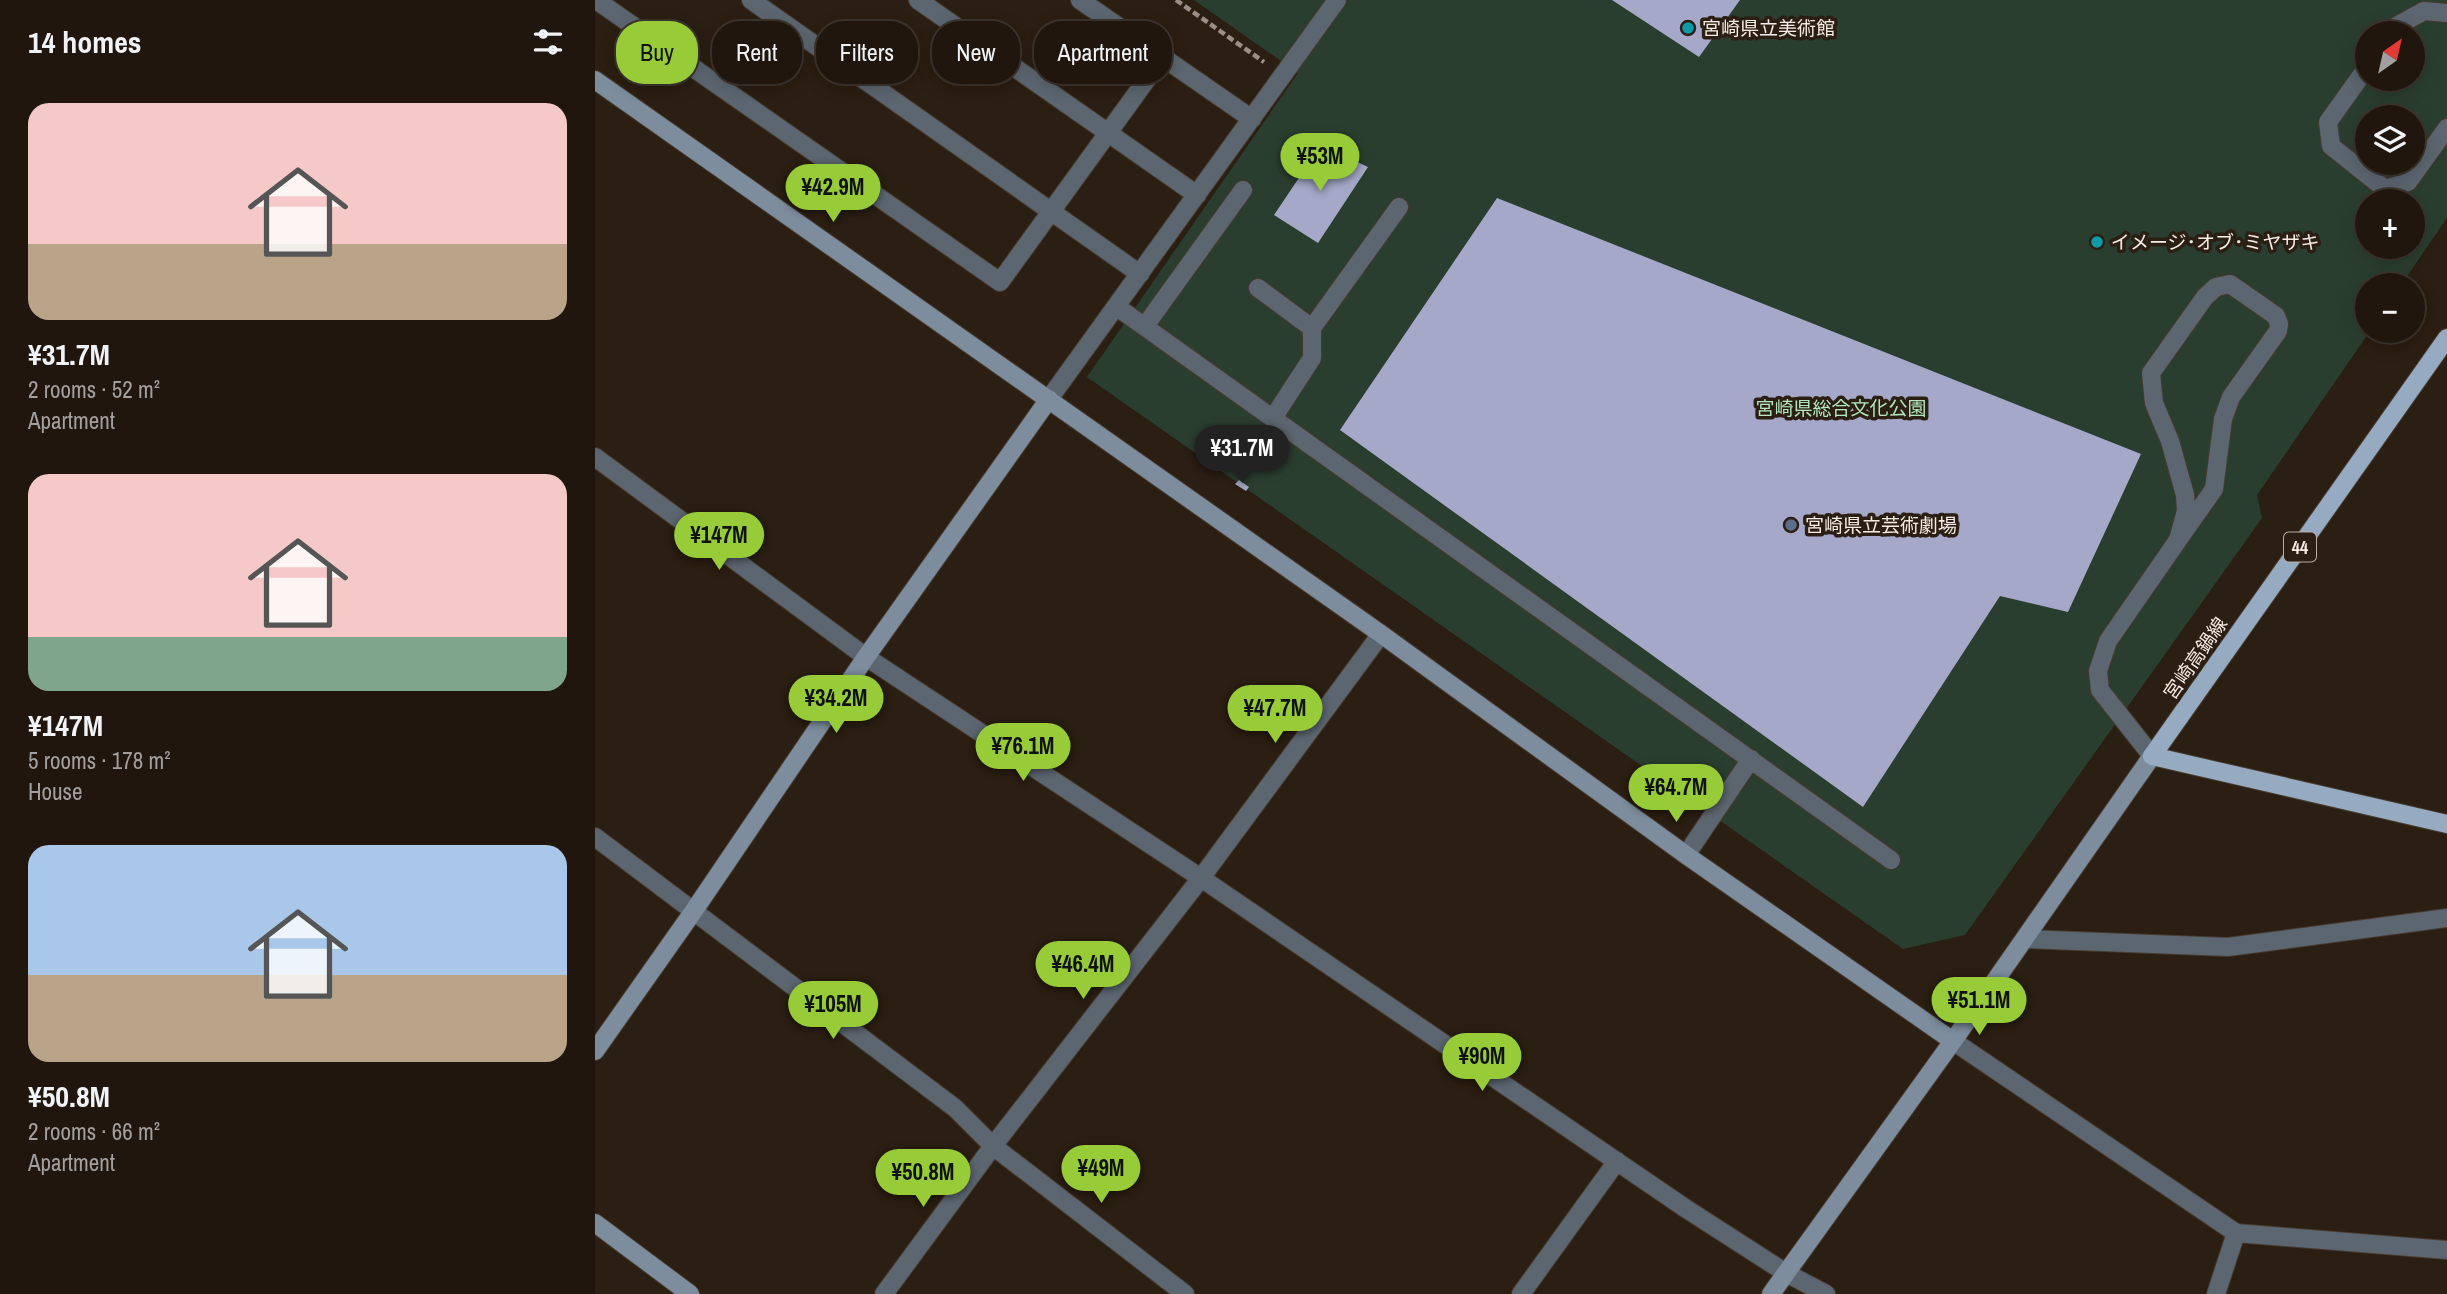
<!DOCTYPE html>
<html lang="en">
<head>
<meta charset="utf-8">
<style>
	:root { --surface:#20160e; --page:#2d231c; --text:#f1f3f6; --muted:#a29f9e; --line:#3d352e; --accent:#97cc38 }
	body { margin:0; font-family:"Archivo Narrow","Noto Sans JP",sans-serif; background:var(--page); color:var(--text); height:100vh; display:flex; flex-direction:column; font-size:26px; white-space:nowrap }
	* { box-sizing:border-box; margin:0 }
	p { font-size:23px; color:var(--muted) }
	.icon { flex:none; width:38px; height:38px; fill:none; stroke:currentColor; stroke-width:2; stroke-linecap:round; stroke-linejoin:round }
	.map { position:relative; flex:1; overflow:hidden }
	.side { display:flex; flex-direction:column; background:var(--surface); width:595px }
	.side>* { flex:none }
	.hud { position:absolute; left:21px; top:21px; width:665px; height:63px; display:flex; gap:14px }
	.needle { width:46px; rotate:34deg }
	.fabs { position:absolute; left:1760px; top:21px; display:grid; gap:14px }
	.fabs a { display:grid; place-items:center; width:70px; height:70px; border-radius:50%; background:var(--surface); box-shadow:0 4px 18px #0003,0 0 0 2px var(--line); font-size:35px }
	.price { position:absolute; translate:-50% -60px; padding:0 16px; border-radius:24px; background:var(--accent); color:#111; font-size:23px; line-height:46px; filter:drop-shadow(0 2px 4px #0008) }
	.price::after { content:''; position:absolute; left:50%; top:42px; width:21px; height:16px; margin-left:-10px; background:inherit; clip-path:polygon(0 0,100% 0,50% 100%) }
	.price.active { background:#222; color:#fff }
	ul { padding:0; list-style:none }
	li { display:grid; align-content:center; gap:14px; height:371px; padding:0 28px }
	li span { display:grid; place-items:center; height:217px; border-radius:21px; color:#555 }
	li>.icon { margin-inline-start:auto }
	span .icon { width:126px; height:126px; fill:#fffc; stroke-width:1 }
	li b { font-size:30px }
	h2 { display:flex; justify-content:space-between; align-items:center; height:84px; padding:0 28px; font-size:30px }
	.tag { padding:0 24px; border-radius:28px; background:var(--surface); box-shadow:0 4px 18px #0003,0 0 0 2px var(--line); font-size:24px; line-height:63px }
	.tag.active { background:var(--accent); color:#111 }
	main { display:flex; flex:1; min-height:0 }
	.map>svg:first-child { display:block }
	.green { fill:#2a3e2f; fill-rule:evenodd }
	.building { fill:#a5a8c8 }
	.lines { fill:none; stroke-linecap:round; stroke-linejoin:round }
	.lane-casing { stroke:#473b30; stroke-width:20 }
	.street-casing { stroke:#473b30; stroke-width:20 }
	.secondary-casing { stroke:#473b30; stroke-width:20 }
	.primary-casing { stroke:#473b30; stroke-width:20 }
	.path { stroke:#9a8f86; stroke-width:4.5; stroke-dasharray:7 3.5; stroke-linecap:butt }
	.lane { stroke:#5c6670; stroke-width:18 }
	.street { stroke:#5c6670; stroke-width:18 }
	.secondary { stroke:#7d8d9e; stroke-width:18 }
	.primary { stroke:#96abc1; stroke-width:18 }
	.culture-dot { fill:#0f9aa8; stroke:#2b1e12; stroke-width:2.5 }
	.service-dot { fill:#5c6f8a; stroke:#2b1e12; stroke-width:2.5 }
	.labels { text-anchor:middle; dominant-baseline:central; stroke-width:7; stroke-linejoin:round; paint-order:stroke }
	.shield { fill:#2b1e12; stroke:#b9aea6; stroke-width:2 }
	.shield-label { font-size:18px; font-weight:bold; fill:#f6ece5 }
	.poi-label { font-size:19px; fill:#f6ece5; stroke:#2b1e12; text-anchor:start }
	.park-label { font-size:19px; fill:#b1e6be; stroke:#2b1e12 }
	.street-label { font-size:19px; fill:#f6ece5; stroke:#2b1e12 }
</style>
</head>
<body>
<main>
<section class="side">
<h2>14 homes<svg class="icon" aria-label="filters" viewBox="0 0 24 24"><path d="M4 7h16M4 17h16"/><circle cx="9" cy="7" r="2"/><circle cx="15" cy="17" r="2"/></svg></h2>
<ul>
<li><span style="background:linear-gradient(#f6c9c9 65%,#b9a48a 0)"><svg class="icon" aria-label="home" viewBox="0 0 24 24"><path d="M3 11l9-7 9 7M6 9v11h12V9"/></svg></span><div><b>¥31.7M</b><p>2 rooms · 52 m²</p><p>Apartment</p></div></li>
<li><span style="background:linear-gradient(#f6c9c9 75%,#7fa58c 0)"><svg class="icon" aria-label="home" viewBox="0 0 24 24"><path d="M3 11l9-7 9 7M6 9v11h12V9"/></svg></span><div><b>¥147M</b><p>5 rooms · 178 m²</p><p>House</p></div></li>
<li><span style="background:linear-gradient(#a9c7e8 60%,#b9a48a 0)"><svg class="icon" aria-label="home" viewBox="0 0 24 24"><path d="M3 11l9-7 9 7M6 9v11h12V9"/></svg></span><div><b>¥50.8M</b><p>2 rooms · 66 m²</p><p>Apartment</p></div></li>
</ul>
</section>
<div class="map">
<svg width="1852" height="1294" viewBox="0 0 1852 1294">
	<rect width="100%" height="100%" fill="#2b1e12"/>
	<path class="green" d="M599 0H1852V218L1806 285H1773V331H1775L1662 495 1667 518 1370 935 1308 949 492 377 703 73ZM1773 33H1818V79H1773ZM1773 117H1818V163H1773ZM1773 201H1818V247H1773Z"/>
	<path class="building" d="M1017 0H1145L1104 57Z
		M726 145 773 167 723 243 679 215Z
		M902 198 1546 454 1473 612 1405 596 1268 807 745 430Z
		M644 480 654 487 651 491 640 484Z"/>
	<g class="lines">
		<defs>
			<path id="lane" d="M1 0 405 282 568 57
				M156 0 545 274
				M323 0 602 195
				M485 0 657 119
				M1796 33 1800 27 1829 11 1852 13
				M1773 66 1733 122 1736 146 1790 189 1813 182 1852 128
				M663 288 717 328
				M522 307 1296 860
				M550 326 648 190
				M454 399 742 0
				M678 418 717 358V328L804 207
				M1557 756 1505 690 1503 671 1513 641 1583 540 1591 511 1590 495 1575 441 1559 403 1556 373 1610 297 1621 287 1635 284 1681 316 1684 324 1683 331 1636 397 1628 419 1619 489 1583 540
				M1091 855 1156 759"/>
			<path id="street" d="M0 457 271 657 606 878 1090 1208 1191 1273 1231 1294
				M0 837 360 1108 398 1146 590 1294
				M1430 939 1633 947 1852 918
				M1358 1041 1641 1233 1852 1250
				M289 1294 398 1146 606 878 786 634
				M926 1294 1022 1161
				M1621 1294 1641 1233"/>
			<path id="secondary" d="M0 80 786 634 1091 855 1358 1041
				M0 1051 98 912 271 657 454 399
				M0 1223 95 1294
				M1176 1294 1358 1041 1557 756"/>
			<path id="primary" d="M1852 338 1557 756 1852 824"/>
		</defs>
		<use href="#lane" class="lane-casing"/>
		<use href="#street" class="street-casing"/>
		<use href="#secondary" class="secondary-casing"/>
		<use href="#primary" class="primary-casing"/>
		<path class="path" d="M581 0 669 62"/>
		<use href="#lane" class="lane"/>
		<use href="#street" class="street"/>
		<use href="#secondary" class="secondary"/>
		<use href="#primary" class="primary"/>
	</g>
	<g class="culture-dot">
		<circle cx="1093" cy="28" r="7"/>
		<circle cx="1502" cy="242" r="7"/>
	</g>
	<circle class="service-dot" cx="1196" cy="525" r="7"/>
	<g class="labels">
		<rect class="shield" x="1689" y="532.5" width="32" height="29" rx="5"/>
		<g class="shield-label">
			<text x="1705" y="547">44</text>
		</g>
		<g class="poi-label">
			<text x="1107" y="28">宮崎県立美術館</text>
			<text x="1516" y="242">イメージ･オブ･ミヤザキ</text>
			<text x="1210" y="525">宮崎県立芸術劇場</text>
		</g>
		<g class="park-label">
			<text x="1246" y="408">宮崎県総合文化公園</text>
		</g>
		<g class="street-label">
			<text transform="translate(1600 658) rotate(-55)">宮崎高鍋線</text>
		</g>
	</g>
</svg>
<div class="fabs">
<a><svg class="needle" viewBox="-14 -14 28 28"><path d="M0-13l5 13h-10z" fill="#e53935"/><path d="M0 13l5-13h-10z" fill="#a29f9e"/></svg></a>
<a><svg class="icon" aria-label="layers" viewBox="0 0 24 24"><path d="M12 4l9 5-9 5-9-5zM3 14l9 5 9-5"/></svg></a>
<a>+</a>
<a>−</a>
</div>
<b class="price" style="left:725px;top:193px">¥53M</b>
<b class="price" style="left:238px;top:224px">¥42.9M</b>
<b class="price active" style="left:647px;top:485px">¥31.7M</b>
<b class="price" style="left:124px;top:572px">¥147M</b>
<b class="price" style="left:241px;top:735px">¥34.2M</b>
<b class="price" style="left:680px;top:745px">¥47.7M</b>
<b class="price" style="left:428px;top:783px">¥76.1M</b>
<b class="price" style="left:1081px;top:824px">¥64.7M</b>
<b class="price" style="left:488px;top:1001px">¥46.4M</b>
<b class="price" style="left:1384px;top:1037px">¥51.1M</b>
<b class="price" style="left:238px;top:1041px">¥105M</b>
<b class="price" style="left:887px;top:1093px">¥90M</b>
<b class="price" style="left:506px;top:1205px">¥49M</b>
<b class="price" style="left:328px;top:1209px">¥50.8M</b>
<div class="hud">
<a class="tag active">Buy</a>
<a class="tag">Rent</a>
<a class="tag">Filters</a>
<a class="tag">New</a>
<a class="tag">Apartment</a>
</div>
</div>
</main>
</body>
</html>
